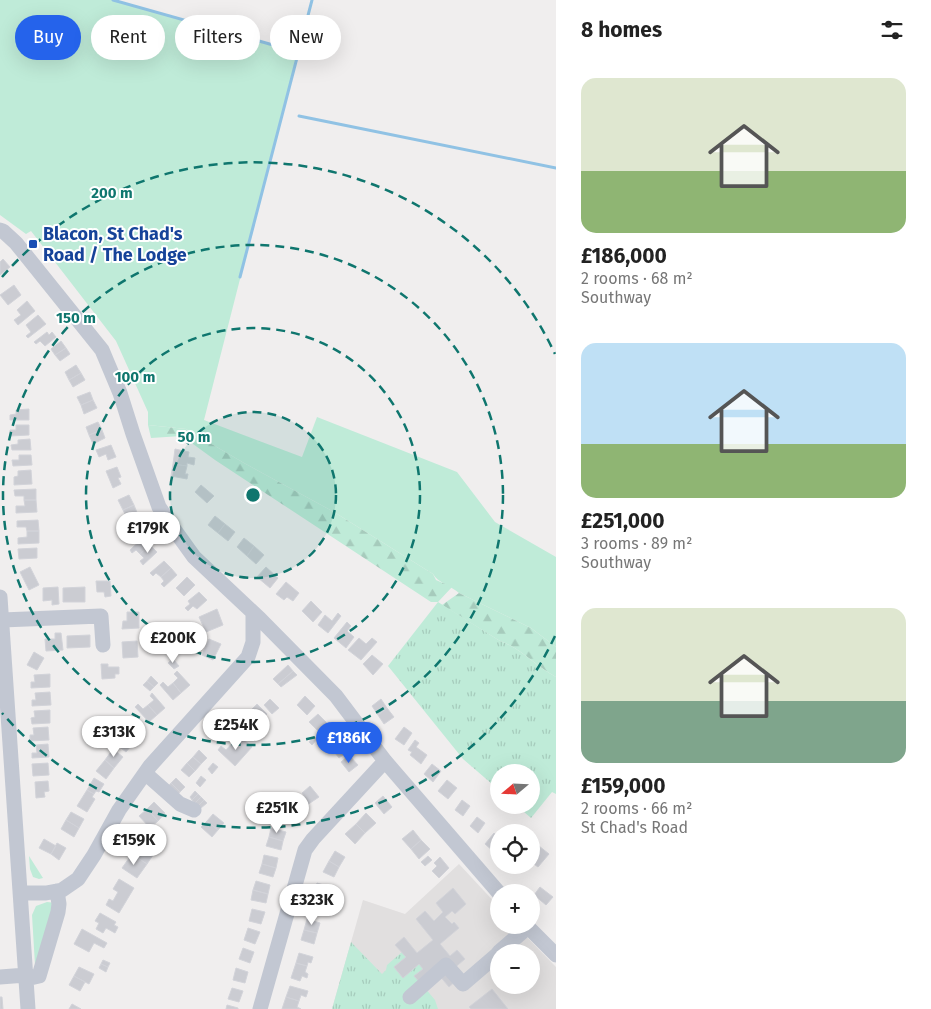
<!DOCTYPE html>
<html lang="en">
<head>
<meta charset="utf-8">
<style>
	:root { --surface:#fff; --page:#f6f6f6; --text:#222; --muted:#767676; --accent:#2563eb }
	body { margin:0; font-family:"Fira Sans",sans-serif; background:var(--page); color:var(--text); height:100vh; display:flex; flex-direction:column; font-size:19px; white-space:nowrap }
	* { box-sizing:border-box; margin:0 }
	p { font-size:16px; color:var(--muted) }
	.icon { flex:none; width:28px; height:28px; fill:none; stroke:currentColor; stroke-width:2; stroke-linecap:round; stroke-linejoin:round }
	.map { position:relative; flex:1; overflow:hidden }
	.side { display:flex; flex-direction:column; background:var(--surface); width:375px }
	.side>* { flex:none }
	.banner { position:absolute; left:15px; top:15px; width:465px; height:45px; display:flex; gap:10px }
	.needle { width:32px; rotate:251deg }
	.fabs { position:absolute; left:490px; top:764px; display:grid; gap:10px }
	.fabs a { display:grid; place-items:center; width:50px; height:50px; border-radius:50%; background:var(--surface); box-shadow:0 5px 20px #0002; font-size:25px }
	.price { position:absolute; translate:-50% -42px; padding:0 11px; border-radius:18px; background:#fff; color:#222; font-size:16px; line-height:32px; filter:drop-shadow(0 1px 2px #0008) }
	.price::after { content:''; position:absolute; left:50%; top:30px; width:15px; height:11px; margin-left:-8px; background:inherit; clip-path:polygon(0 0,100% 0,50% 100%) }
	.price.selected { background:var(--accent); color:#fff }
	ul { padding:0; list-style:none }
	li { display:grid; align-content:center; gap:10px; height:265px; padding:0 25px }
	li span { display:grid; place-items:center; height:155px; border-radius:15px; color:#555 }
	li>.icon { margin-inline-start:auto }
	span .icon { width:90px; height:90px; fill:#fffc; stroke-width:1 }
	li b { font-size:21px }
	h2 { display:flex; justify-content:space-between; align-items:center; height:60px; padding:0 25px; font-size:21px }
	.chip { padding:0 18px; border-radius:22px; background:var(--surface); box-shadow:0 5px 20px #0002; font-size:18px; line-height:45px }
	.chip.selected { background:var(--accent); color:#fff }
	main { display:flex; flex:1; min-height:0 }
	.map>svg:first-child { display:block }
	.education { fill:#e1dfdf; fill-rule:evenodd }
	.green { fill:#bfebd8 }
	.forest { fill:url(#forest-firs) }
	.park { fill:url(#park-tufts) }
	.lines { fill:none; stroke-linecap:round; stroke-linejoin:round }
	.stream { stroke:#90c2e4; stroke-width:3 }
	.building { fill:#cbccd2; stroke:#d2d3d9 }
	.minor { stroke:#c2c7d2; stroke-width:15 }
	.ring { fill:none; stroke:#0f766e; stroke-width:2.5; stroke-dasharray:9 6 }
	.transit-dot { fill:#1a4fb4; stroke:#fff; stroke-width:2 }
	.labels { text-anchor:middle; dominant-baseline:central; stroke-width:4; stroke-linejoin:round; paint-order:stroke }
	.transit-label { font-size:18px; font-weight:bold; fill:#164399; stroke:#fff; text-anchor:start }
	.centre { fill:#0f766e; stroke:#fff; stroke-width:2.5 }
	.ring-label { font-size:15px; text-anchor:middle; font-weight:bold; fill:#0f766e; stroke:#fff; stroke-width:4; stroke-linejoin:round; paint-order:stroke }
</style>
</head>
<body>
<main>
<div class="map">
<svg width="556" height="1009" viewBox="0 0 556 1009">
	<defs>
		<pattern id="forest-firs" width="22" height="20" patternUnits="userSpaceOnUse" patternTransform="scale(1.25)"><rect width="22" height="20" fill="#bfebd8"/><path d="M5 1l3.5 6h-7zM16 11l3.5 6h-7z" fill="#a6cbbc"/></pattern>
		<pattern id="park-tufts" width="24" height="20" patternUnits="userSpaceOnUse" patternTransform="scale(1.25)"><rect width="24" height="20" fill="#bfebd8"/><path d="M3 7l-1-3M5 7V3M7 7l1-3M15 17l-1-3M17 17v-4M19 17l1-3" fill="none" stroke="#a6cbbc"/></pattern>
	</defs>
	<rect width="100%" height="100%" fill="#f0eeee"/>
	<path class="education" d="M459 864 499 907V925H515L556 967V1009H332L363 900 405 914ZM499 952H531V985H499Z"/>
	<path class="green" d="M0 0H113L298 52 204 420 302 457 317 417 457 472 495 522 556 557V647L531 628 459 593C451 586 438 583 433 574L334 512 244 463 186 429 148 425V412L116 341 31 231 26 234 0 215Z
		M29 856 43 878 39 879 33 877 30 869Z
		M47 902 56 903 35 965 32 915 36 906Z"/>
	<path class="forest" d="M148 425 186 429 244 463 334 512 433 574 436 580 452 587 438 602H431L215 460 182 436 151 438Z
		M459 593 531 628 556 647V677C536 667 521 648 500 641L442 605Z"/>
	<path class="park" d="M438 602 500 641C521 648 536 667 556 677V794L552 792 531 818 516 805H531V772H499V790L463 759 388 666Z
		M351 942 382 974 386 970 387 965 402 952 406 957 394 967 403 978 419 964 423 969 415 976 435 1000 438 1009H332Z"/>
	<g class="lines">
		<path class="stream" d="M113 0 298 52
			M299 116 556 168
			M240 277 312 0"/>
	</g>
	<path class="building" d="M3 259 10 267 0 275V262Z
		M14 285 21 295 8 305 0 295Z
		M27 301 35 311 18 325 14 320 21 315 17 310Z
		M38 315 46 324 28 338 26 336 31 332 26 325Z
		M47 332 49 335 52 332 56 337 45 346 40 341 36 344 34 342Z
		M61 341 66 348 55 355 51 349Z
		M66 348 70 354 60 361 55 355Z
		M76 365 81 373 69 380 65 372Z
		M81 373 85 380 73 387 69 380Z
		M90 392 93 400 81 405 77 397Z
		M93 400 97 408 84 414 81 405Z
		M29 409V420H10V415L16 414V410Z
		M98 422 102 430 89 435 86 427Z
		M16 425H29V435L10 436V430H16Z
		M102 430 105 438 93 444 89 435Z
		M30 439 31 450H12L11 445 18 444V440Z
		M111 445 116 457 108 460 106 454 99 457 96 450Z
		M175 449 189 452 188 457 195 458 194 465 187 463V466L173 464Z
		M19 455H31L32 465 13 466 12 460H19Z
		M173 464 187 466 185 474H188L187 479 171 476Z
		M117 467 121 477 118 478 121 484 113 488 106 471Z
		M31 470 32 484 14 485V477L18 476V471Z
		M201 485 214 496 207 503 195 492Z
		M36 489V500H24V496H15L14 490Z
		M129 495 134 505 123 510 118 500Z
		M24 500H36L37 512 16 513V506H25Z
		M134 505 138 515 128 520 123 510Z
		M215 516 225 524 218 533 208 525Z
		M38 520 39 531H27L26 527H17V521Z
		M225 524 235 532 228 541 218 533Z
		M27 531H39V543L18 544V538L27 537Z
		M143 538 150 545 140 554 136 550 132 553 130 550Z
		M244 538 254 546 247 556 237 547Z
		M150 545 157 552 143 565 140 561 144 558 140 554Z
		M254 546 264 555 256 564 247 556Z
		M37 548V558L19 559 18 549Z
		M164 561 171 568 161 577 156 573 153 576 150 573Z
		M30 567 39 585 29 590 20 572Z
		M266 567 278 578 270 588 257 577Z
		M171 568 177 575 164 587 161 584 164 581 161 577Z
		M187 577 195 585 184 596 176 588Z
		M96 581H110L111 596 105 597 104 592H97Z
		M286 582 299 593 293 601 287 597 284 600 276 594Z
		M58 587 59 604 52 605V600L43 601V588Z
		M85 587V602H63V588Z
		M199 592 207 600 197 609 193 606 188 611 185 608 190 604 188 601Z
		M311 601 322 612 313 622 302 611Z
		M217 609 223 625 206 632 199 617Z
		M127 612H139V628L122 629 123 621H127Z
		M338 613 341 616 328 633 318 625 325 615 332 621Z
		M347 622 351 626 347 631 354 637 346 648 334 638Z
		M55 633H61L63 650 46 651 45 639H55Z
		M90 635V647L67 648V636Z
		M359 638 366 644 372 638 377 642 361 660 348 650Z
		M209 639 221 644 213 660 202 655Z
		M137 641 138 657 123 658 122 642Z
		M34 652 44 658 37 670 27 665Z
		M372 655 383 664 373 675 363 664Z
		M173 659 179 666 174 669 168 663Z
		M101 664H108V667H119V674H115V678L102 679Z
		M288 665 293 671 278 684 273 679Z
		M177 671 190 685 181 693 173 683 178 678 174 674Z
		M293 671 297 675 281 687 278 684Z
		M50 674V687L31 688V682H35L34 675Z
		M151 676 158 683 154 687 147 681Z
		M147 681 154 687 150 691 143 685Z
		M163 682 168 687 173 683 181 693 173 700 160 685Z
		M50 692 51 705 32 706V700H36L35 693Z
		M152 693 165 708 157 715 148 705 154 700 150 696Z
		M305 696 315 706 307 715 297 705Z
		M270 699 279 708 272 714 264 705Z
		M381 699 387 708 378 715 372 706Z
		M138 704 143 709 148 705 157 715 149 722 135 707Z
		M257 704 267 714 252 728 242 719Z
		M387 708 394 717 384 724 378 715Z
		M50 710V723L32 724 31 718 35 717 34 711Z
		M318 714 327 723 319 732 309 722Z
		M133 722 143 730 135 741 125 733Z
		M48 727 49 740 30 741V735H34L33 728Z
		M404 727 412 733 404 745 395 739Z
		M125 733 135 741 126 752 116 744Z
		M314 736 317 739 312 745 309 742Z
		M336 737 348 751 339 758 328 744Z
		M243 739 252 747 235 766 218 750 221 746 226 750 235 740 239 744Z
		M415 740 419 743 416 747 427 755 421 764 410 755 412 752 408 750Z
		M48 744 49 757 32 758V753H37L36 745Z
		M113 749 123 757 114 768 105 760Z
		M199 750 207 758 201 764 193 757Z
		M349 755 358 765 349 772 341 762Z
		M193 757 201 764 195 771 187 763Z
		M105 760 114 768 106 779 96 771Z
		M48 763 49 775 33 776 32 764Z
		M187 763 195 771 189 777 181 770Z
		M213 763 218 767 212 774 208 769Z
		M432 764 441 771 433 782 424 774Z
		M201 776 206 780 200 787 196 783Z
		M94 778 104 784 99 792 96 791 94 794 87 790Z
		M176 778 185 787 180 792 171 783Z
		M447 780 457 788 448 799 438 791Z
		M48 781 49 791 44 792 45 797 36 798 35 782Z
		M171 783 180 792 176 797 166 789Z
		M310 786 319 797 307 805 302 799 305 797 302 793Z
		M87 790 94 794 92 797 95 799 87 812 77 806Z
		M195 791 198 794 192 800 190 797Z
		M198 794 201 797 195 803 192 800Z
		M383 796 392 807 384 814 375 803Z
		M201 797 204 800 198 806 195 803Z
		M204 800 207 803 201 808 198 806Z
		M462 800 470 806 463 816 455 810Z
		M154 802 165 813 158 821 147 809Z
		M293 802 304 811 298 818 287 809Z
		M147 809 158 821 150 828 139 816Z
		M287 809 298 818 293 825 281 816Z
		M71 812 84 819 79 828 66 820Z
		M366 813 376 823 365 833 356 824Z
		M213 814 224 823 218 830 207 821Z
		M477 817 485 823 478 833 470 826Z
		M66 820 79 828 74 837 61 829Z
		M207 821 218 830 212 837 201 827Z
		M356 824 365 833 355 844 345 834Z
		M271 828 286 832 283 841 269 837Z
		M413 830 421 840 411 849 402 839Z
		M494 833 499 838V844L493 851 485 844Z
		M269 837 283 841 281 850 266 846Z
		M44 839 56 846 51 854 39 848Z
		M421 840 430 849 419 859 411 849Z
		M57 843 66 848 59 860 51 854Z
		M138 844 153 855 147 864 132 854Z
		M539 846 549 854 538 867 531 862 534 858 531 856V847L535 850Z
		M335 851 345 857 339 867 329 861Z
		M132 854 147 864 137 878 122 868Z
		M264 855 278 858 276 868 262 864Z
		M428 856 432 860 425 866 421 862Z
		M440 857 449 868 439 878 432 871 437 866 434 863Z
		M329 861 339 867 334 877 323 872Z
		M262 864 276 868 273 877 259 873Z
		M119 879 134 888 119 913 106 905 109 899 113 901 118 892 113 889Z
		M256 881 270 885 268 894 253 890Z
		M317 883 330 887 327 899 314 895Z
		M540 887 553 897 546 905 534 895Z
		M453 888 466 904 455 914 452 911 445 917 452 924 454 922 459 928 440 944 450 956 457 950 465 959 452 970 459 978 449 987 438 974 423 986 414 976 423 969 419 964 403 978 394 967 406 957 395 945 404 937 417 953 433 940 416 919 425 911 434 921 443 912 436 903Z
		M253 890 268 894 266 903 251 900Z
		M314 895 327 899 324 910 311 907Z
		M252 909 265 912 261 924 249 921Z
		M100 913 116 922 114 925 118 927 115 933 106 928 103 933 96 929 99 923 95 921Z
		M307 919 320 923 317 933 304 930Z
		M248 928 260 932 255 944 244 940Z
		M82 929 107 943 104 948 94 943 89 952 74 944Z
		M304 930 317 933 314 944 301 940Z
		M243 948 254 952 250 963 239 959Z
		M299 953 313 957 311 963 308 962 307 966 296 963Z
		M103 960 110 963 108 967 101 964Z
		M296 963 307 966 305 972 308 974 307 978 302 976 300 981 291 978Z
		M101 964 108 967 106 972 99 968Z
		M79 967 94 974 89 984 74 976Z
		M236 968 248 972 245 983 233 980Z
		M74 976 85 982 80 991 69 985Z
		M290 986 308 991 306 997 301 995 299 1001 286 997Z
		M232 988 243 991 239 1002 228 999Z
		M492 989 508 1009H471L469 1007Z
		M0 997H2L3 1009H0Z
		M286 997 299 1001 297 1007 301 1009H282Z
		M72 1004 81 1009H69Z
		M227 1005 238 1008V1009H226Z"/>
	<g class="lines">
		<path class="minor" d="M0 230 3 231 16 243 102 350 120 393 133 434 159 507 176 532 194 557 260 619 336 696 385 761 499 893
			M0 597 28 1009
			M2 620 101 616 103 645
			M145 773 180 804 194 810
			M20 893H46L62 890 78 879 94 855 119 810 150 766 248 657 253 642V613
			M526 925 556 955
			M499 952 528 927
			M0 977 26 975
			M26 979 39 976 58 912 59 904 57 891
			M410 997 446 965 463 984 499 953
			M260 1009 305 850 313 839 385 761"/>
	</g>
	<circle cx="253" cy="495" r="83" fill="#0f766e" fill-opacity=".12"/>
	<g class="ring">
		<circle cx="253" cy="495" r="83"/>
		<circle cx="253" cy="495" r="167"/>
		<circle cx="253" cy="495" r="250"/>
		<path d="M555 636A333 333 0 0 1 2 713M2 277A333 333 0 0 1 555 354"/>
	</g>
	<rect class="transit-dot" x="28" y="239" width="10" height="10" rx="2.5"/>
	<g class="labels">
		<g class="transit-label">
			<text x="43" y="234">Blacon, St Chad's<tspan x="43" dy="21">Road / The Lodge</tspan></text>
		</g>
	</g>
	<circle cx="253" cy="495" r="8" class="centre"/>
	<g class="ring-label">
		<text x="112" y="198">200 m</text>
		<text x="76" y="323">150 m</text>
		<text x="135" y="382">100 m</text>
		<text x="194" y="442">50 m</text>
	</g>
</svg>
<div class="fabs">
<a><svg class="needle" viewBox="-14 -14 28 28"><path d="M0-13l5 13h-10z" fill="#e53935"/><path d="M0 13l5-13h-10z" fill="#767676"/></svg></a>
<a><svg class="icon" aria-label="locate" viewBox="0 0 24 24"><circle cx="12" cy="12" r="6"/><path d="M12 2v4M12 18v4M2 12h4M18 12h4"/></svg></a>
<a>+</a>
<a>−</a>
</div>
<b class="price" style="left:148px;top:554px">£179K</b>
<b class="price" style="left:173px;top:664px">£200K</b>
<b class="price" style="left:236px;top:751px">£254K</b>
<b class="price" style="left:114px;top:758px">£313K</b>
<b class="price selected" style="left:349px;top:764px">£186K</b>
<b class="price" style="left:277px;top:834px">£251K</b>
<b class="price" style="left:134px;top:866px">£159K</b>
<b class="price" style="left:312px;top:926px">£323K</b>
<div class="banner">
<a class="chip selected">Buy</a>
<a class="chip">Rent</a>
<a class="chip">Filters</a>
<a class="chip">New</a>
</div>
</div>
<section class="side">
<h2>8 homes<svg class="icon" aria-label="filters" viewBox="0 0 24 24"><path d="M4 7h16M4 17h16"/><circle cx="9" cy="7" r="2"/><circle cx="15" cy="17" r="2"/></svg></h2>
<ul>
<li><span style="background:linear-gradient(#dfe7d0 60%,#8fb573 0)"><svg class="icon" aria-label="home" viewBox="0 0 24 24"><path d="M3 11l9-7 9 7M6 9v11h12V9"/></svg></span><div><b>£186,000</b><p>2 rooms · 68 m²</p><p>Southway</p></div></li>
<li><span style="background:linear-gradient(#bfe0f5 65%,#8fb573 0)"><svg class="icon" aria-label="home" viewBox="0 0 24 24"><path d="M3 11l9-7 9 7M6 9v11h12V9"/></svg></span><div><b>£251,000</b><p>3 rooms · 89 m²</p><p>Southway</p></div></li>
<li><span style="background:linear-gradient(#dfe7d0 60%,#7fa58c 0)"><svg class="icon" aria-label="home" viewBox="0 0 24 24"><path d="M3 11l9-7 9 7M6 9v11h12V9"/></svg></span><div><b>£159,000</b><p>2 rooms · 66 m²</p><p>St Chad's Road</p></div></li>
</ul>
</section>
</main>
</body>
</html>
